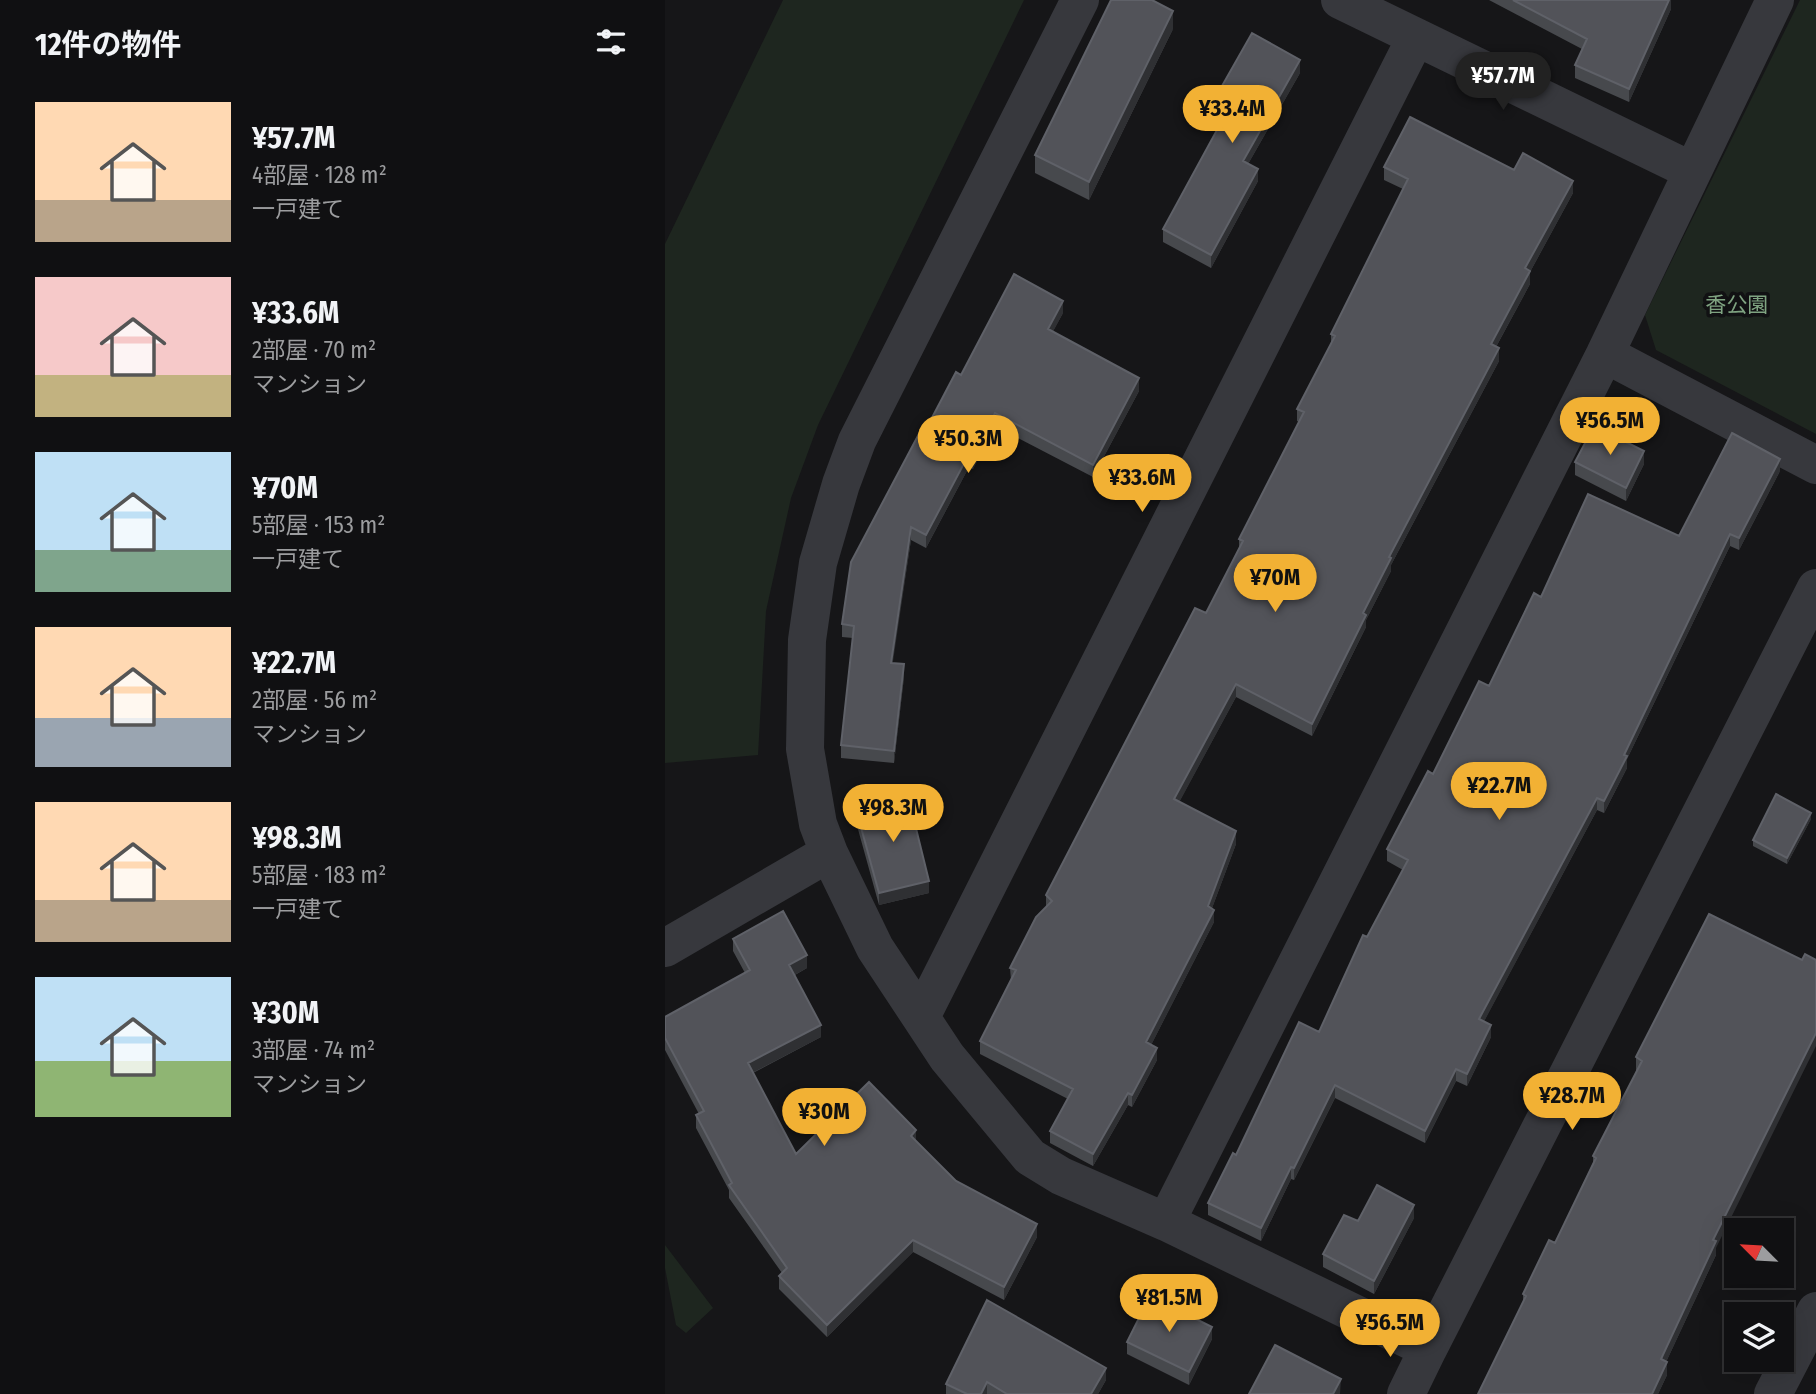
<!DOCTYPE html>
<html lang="ja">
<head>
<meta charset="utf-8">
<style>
	:root { --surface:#101012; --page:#1e1e20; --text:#f1f3f6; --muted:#9c9d9f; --line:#303032; --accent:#f2b134 }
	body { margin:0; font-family:"Fira Sans Condensed","Noto Sans JP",sans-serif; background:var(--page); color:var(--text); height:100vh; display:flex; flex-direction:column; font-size:26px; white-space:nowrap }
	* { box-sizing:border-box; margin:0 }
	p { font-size:23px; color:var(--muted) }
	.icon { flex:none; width:38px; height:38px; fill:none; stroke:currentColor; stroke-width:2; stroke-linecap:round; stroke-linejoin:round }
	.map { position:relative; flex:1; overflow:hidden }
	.sheet { display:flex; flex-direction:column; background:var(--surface); width:665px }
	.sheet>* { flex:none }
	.needle { width:46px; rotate:294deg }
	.buttons { position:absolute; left:1059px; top:1218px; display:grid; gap:14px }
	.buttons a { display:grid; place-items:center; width:70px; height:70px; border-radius:0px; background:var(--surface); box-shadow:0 7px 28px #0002,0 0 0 2px var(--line); font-size:35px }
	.price { position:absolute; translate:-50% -60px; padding:0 16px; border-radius:24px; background:var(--accent); color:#111; font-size:23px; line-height:46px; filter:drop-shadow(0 2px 4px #0008) }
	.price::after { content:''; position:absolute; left:50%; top:42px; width:21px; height:16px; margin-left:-10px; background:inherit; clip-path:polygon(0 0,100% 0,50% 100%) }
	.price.active { background:#222; color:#fff }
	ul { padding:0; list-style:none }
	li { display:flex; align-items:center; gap:21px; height:175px; padding:0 35px }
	li span { display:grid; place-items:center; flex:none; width:196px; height:140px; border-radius:0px; color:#555 }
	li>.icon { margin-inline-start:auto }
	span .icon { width:84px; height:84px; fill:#fffc; stroke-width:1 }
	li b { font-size:30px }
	h2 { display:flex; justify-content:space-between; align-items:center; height:84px; padding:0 35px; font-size:30px }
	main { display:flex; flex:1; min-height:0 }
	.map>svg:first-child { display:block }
	.green { fill:#1e261f }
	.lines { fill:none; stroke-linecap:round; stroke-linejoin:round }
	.street { stroke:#37383d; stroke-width:38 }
	.wall { fill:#47494d }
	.shaded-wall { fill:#2f3033 }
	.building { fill:#525359; stroke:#5f6168; stroke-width:2 }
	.labels { text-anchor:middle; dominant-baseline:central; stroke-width:7; stroke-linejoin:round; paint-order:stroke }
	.park-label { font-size:21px; fill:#7fa381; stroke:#111113 }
</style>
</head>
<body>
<main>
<section class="sheet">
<h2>12件の物件<svg class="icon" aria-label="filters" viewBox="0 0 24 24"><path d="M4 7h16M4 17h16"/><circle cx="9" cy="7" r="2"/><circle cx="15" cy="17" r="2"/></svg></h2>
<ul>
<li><span style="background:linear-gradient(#ffd9b3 70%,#b9a48a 0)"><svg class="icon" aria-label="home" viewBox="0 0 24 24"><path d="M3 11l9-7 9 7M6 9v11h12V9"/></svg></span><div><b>¥57.7M</b><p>4部屋 · 128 m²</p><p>一戸建て</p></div></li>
<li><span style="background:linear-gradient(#f6c9c9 70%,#c2b280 0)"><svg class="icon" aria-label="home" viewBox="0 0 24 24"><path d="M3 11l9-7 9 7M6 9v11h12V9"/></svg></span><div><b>¥33.6M</b><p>2部屋 · 70 m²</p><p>マンション</p></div></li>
<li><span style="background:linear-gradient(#bfe0f5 70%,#7fa58c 0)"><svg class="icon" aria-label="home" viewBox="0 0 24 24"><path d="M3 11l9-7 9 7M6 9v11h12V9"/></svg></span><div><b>¥70M</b><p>5部屋 · 153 m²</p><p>一戸建て</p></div></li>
<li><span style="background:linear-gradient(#ffd9b3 65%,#9aa5b1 0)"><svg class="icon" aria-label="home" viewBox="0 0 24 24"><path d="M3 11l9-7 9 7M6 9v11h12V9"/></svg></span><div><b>¥22.7M</b><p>2部屋 · 56 m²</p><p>マンション</p></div></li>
<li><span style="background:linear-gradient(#ffd9b3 70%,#b9a48a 0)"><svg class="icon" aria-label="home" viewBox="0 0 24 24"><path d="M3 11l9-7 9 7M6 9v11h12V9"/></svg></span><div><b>¥98.3M</b><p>5部屋 · 183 m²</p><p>一戸建て</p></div></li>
<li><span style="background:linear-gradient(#bfe0f5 60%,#8fb573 0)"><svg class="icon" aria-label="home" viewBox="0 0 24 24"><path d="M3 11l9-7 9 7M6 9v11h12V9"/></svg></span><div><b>¥30M</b><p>3部屋 · 74 m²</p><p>マンション</p></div></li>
</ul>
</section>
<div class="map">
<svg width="1151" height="1394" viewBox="0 0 1151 1394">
	<rect width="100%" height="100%" fill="#161618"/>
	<path class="green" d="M118 0H359L153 425 126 498 101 611 93 755 0 763V244Z
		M1135 0H1151V434L991 350 980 315Z
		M0 1245 48 1308 21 1333 11 1325 0 1268Z"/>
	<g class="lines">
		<path class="street" d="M415 0 192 441 176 484 153 563 142 640 140 749 153 824 164 853 210 948 282 1057 365 1157 396 1176 501 1222 940 354 1151 465
			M675 0 1027 171
			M940 354 1110 0
			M0 948 164 853
			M256 1017 751 37
			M501 1222 763 1349 1151 588
			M741 1394 763 1349
			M1108 1394 1151 1311"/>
	</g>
	<path class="wall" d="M824 0H1006V9L964 102 910 78V65L917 49Z
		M508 29 424 200 370 173V155Z
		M635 73 583 164 593 181 546 268 498 242V229L558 118 549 113V100Z
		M719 167 849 170 908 193 865 272V284L831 347 834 361 726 565V571L701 620V627L647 736 571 697 514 802 571 844 547 908 549 922 486 1045 492 1060 467 1107 463 1105 428 1166 385 1143V1131L403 1099 315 1054V1041L346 980 345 968 381 908V895L541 613 574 548V539L634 422 632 421V409L666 344V334L738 189 719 180Z
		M398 313 388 331 474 391 428 477 330 426 308 469 304 467 261 548 246 540 227 663 239 677 229 763 176 758V745L188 638 177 637V624L259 433 296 375Z
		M910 462 979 464 961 501 910 475Z
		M1115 471 1074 550 1065 546 962 759V768L939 813 932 810 819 1021 826 1037 802 1086 791 1081 760 1143 670 1098 629 1180 626 1179 596 1241 543 1215V1203L571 1155 654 1032 702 937 738 870 722 861V849L768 774 824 686 876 597 1014 536Z
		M191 809 264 893 214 905 191 822Z
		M1146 819 1122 864 1088 846V840Z
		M1044 914 1051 1255 1001 1362 1002 1375 993 1394H813L858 1303V1294L890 1243 928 1163V1156L972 1071H971V1057Z
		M68 939 142 968 130 975 156 1037 88 1073 131 1154 251 1141 291 1181 372 1237 339 1300 248 1252 162 1337 114 1289V1276L117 1273 64 1198V1190L31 1128V1115L34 1114 0 1050V1017L80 973 68 951Z
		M749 1218 709 1294 658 1267V1254Z
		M322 1300 441 1380 433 1394H281V1384Z
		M547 1339 524 1385 462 1354V1342Z"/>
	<path class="shaded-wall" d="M1004 0H1006V9L964 102V89Z
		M508 11V29L424 200V182Z
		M635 60V73L578 173V161Z
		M593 169V181L546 268V255Z
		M908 181V193L865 272V284L826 356V344L860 268Z
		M398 301V313L383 341V329Z
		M834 348V361L726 565V571L701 620V627L647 736V724L724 557Z
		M474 378V391L428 477V465Z
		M330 413V426L308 469V456Z
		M979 451V464L961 501V488Z
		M304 454V467L261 548V535Z
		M1115 459V471L1074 550V538Z
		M246 527V540L226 675V663Z
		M1065 534V546L962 759V768L939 813V801L959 755Z
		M239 664V677L229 763V751Z
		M571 684V697L509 812V799Z
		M932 798V810L814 1031V1019Z
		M1146 813V819L1122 864V858Z
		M571 831V844L543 919V906Z
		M264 881V893L214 905V893Z
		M549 910V922L481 1055V1042Z
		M142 955V968L124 978V965Z
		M156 1025V1037L83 1075V1063Z
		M826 1025V1037L802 1086V1074Z
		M1151 1033V1046L1051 1248V1255L996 1373V1359L1048 1240Z
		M492 1048V1060L467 1107V1095Z
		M791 1069V1081L760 1143V1131Z
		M670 1085V1098L629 1180V1168Z
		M463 1093V1105L428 1166V1154Z
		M251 1130V1143L246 1136Z
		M626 1167V1179L596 1241V1228Z
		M749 1205V1218L709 1294V1281Z
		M372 1224V1237L339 1300V1287Z
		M248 1240V1252L162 1337V1325Z
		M547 1327V1339L524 1385V1372Z
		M1002 1362V1375L993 1394H987Z
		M441 1368V1380L433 1394H426Z
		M676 1379 675 1394H668Z
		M322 1382V1394H316Z"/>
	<path class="building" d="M446 0H487L508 11 424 182 370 155Z
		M848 0H1004L964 89 910 65 922 39Z
		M587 33 635 60 578 161 593 169 546 255 498 229 564 108 549 100Z
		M745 117 849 170 858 153 908 181 860 268 865 271 826 344 834 348 724 557 726 558 698 613 701 615 647 724 571 684 509 799 571 831 543 906 549 910 481 1042 492 1048 467 1095 463 1093 428 1154 385 1131 408 1089 315 1041 351 970 345 968 371 917 387 901 381 895 530 608 541 613 578 541 574 539 639 412 632 409 670 336 666 334 743 179 719 167Z
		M349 274 398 301 383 329 474 378 428 465 330 413 308 456 304 454 261 535 246 527 226 663 239 664 229 751 176 745 189 626 177 624 186 562 255 432 259 433 291 372 296 375Z
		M929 426 979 451 961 488 910 462Z
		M1067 433 1115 459 1074 538 1065 534 959 755 962 756 939 801 932 798 814 1019 826 1025 802 1074 791 1069 760 1131 670 1085 629 1168 626 1167 596 1228 543 1203 568 1153 571 1155 634 1022 654 1032 698 935 702 937 743 860 722 849 763 771 768 774 814 681 824 686 869 593 876 597 923 494 1014 536Z
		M1111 794 1146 813 1122 858 1088 840Z
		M243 796 264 881 214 893 191 809Z
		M118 911 142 955 124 965 156 1025 83 1063 131 1154 204 1082 251 1130 246 1136 291 1181 372 1224 339 1287 248 1240 162 1325 114 1276 122 1268 64 1185 67 1183 31 1115 39 1111 0 1038V1017L85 970 68 939Z
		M1044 914 1137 960 1140 954 1151 960V1033L1048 1240 1051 1241 996 1359 1002 1362 987 1394H813L861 1296 858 1294 884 1240 890 1243 931 1158 928 1156 977 1061 971 1057Z
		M712 1185 749 1205 709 1281 658 1254 679 1215 693 1221Z
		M485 1296 547 1327 524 1372 462 1342Z
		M322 1300 441 1368 426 1394H342L322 1382 316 1394H302L281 1384Z
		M610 1345 676 1379 668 1394H584Z"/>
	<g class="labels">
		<g class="park-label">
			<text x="1072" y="305">香公園</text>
		</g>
	</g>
</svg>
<div class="buttons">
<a><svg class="needle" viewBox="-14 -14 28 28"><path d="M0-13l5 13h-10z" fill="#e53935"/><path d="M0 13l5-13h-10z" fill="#9c9d9f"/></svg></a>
<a><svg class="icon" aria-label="layers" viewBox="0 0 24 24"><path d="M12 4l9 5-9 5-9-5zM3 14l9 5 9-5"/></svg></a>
</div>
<b class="price active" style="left:838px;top:112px">¥57.7M</b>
<b class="price" style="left:567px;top:145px">¥33.4M</b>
<b class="price" style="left:945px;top:457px">¥56.5M</b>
<b class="price" style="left:303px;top:475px">¥50.3M</b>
<b class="price" style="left:477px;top:514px">¥33.6M</b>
<b class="price" style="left:610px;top:614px">¥70M</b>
<b class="price" style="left:834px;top:822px">¥22.7M</b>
<b class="price" style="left:228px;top:844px">¥98.3M</b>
<b class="price" style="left:907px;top:1132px">¥28.7M</b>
<b class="price" style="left:159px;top:1148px">¥30M</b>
<b class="price" style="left:504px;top:1334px">¥81.5M</b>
<b class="price" style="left:725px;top:1359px">¥56.5M</b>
</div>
</main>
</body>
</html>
